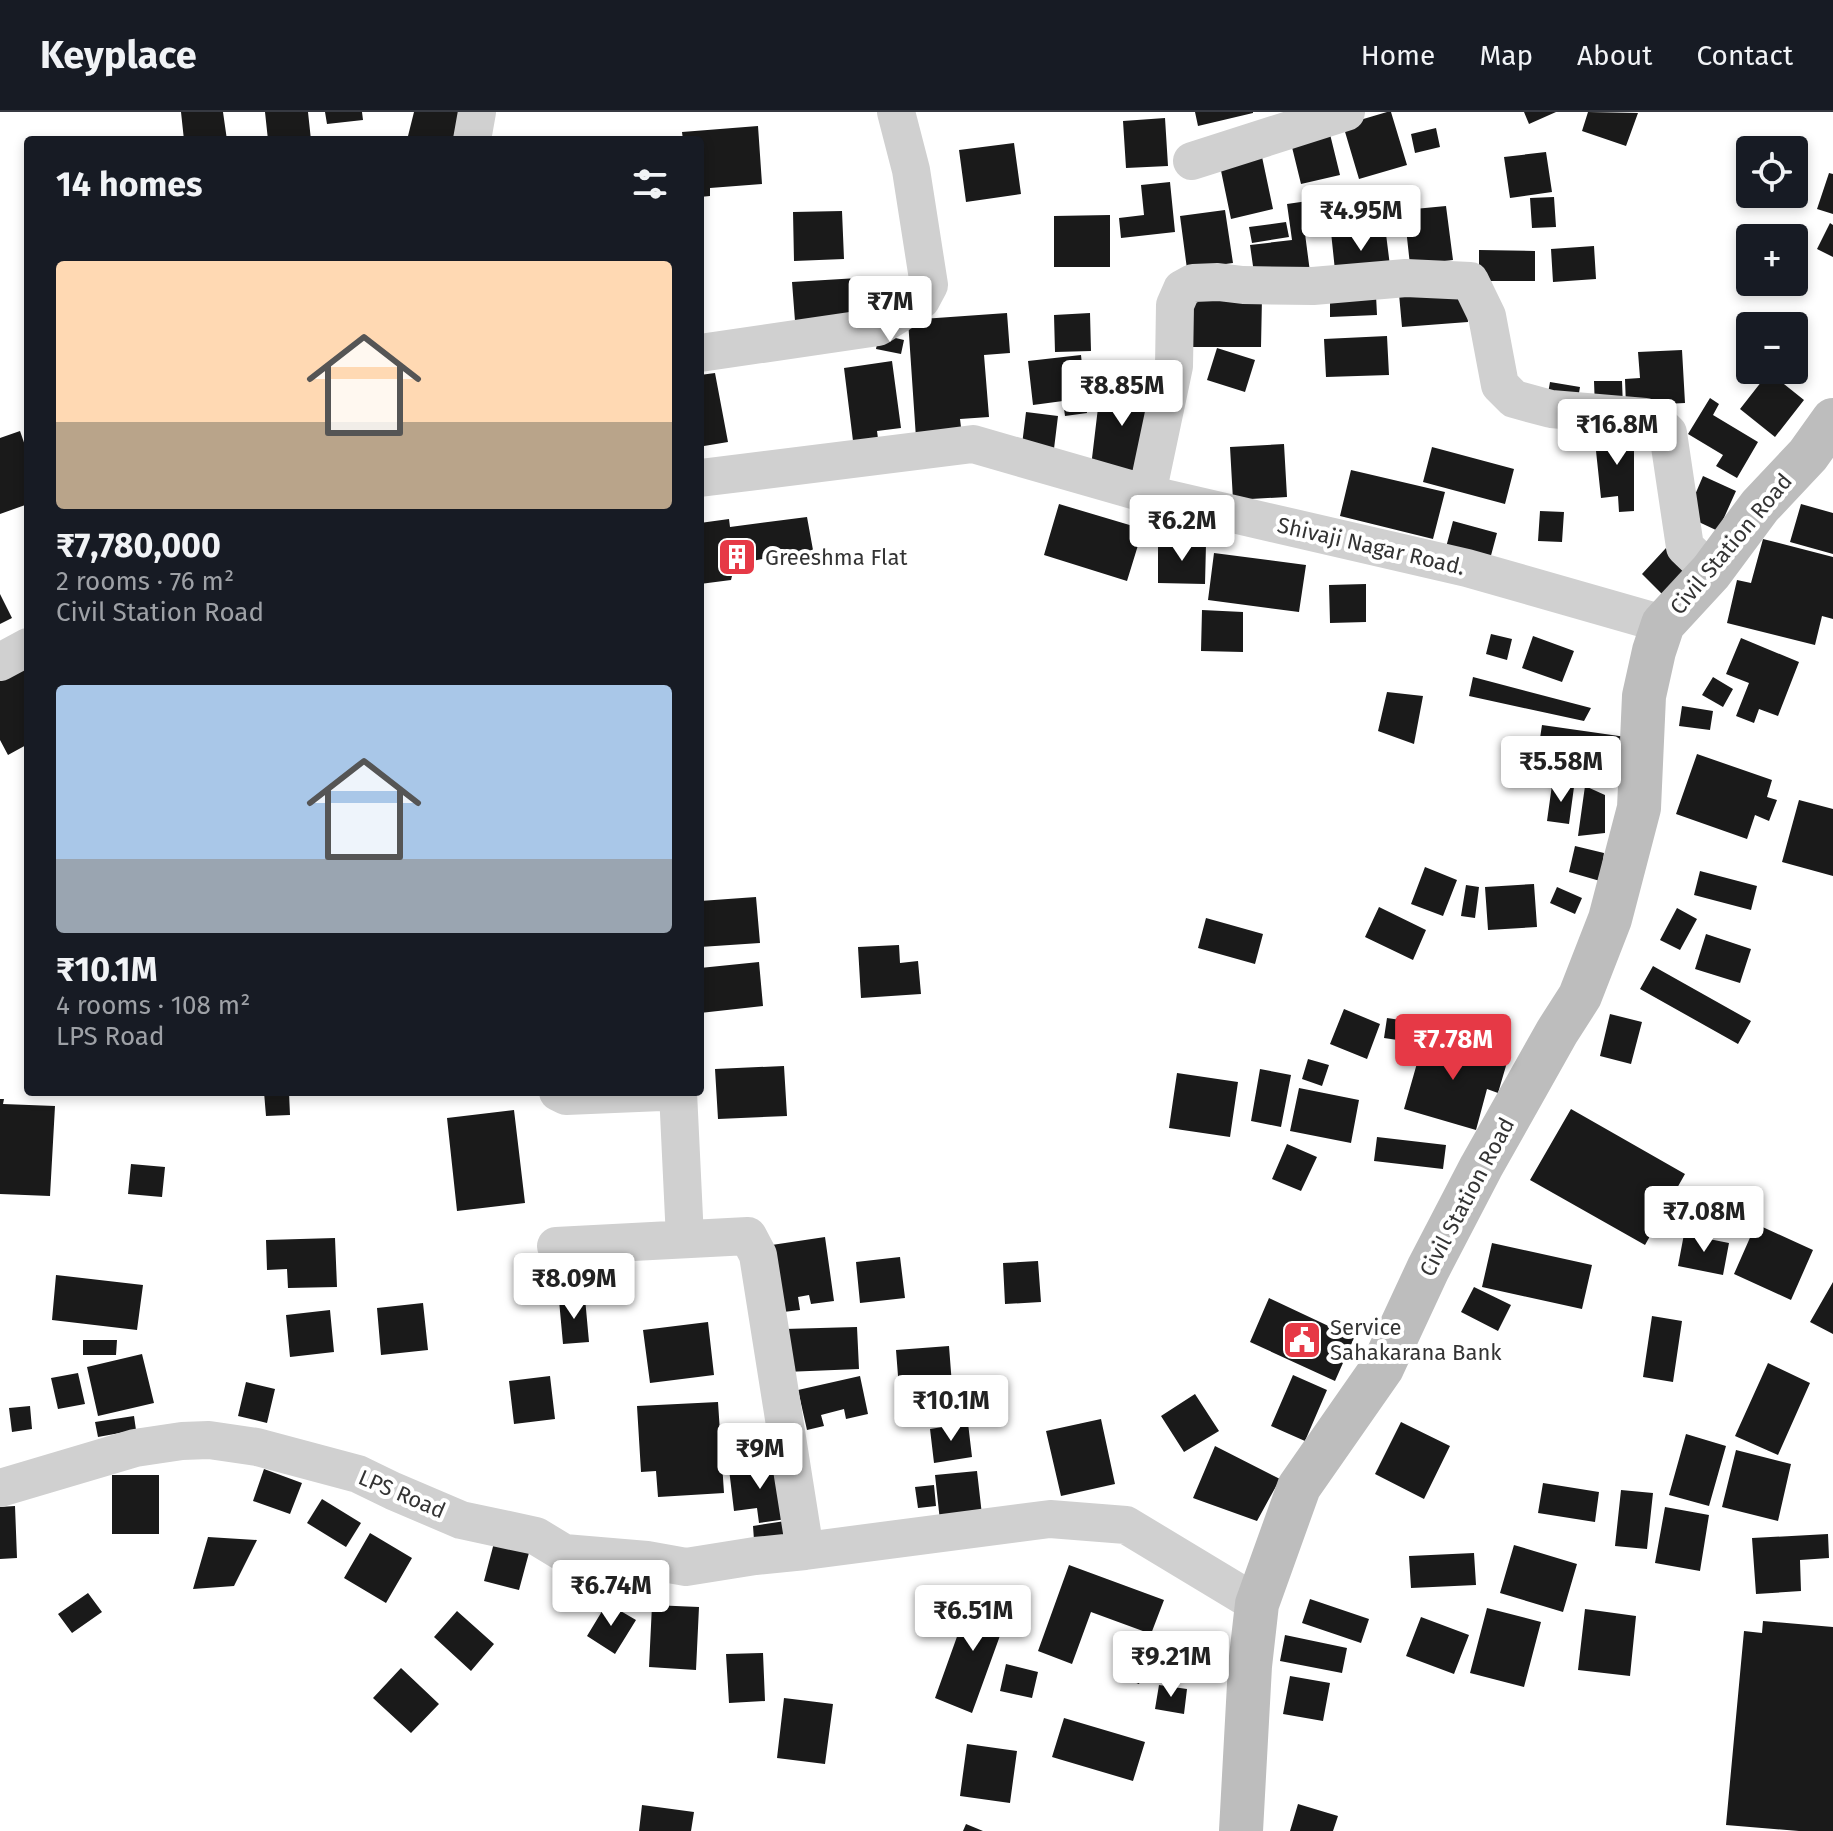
<!DOCTYPE html>
<html lang="en">
<head>
<meta charset="utf-8">
<style>
	:root { --surface:#171b24; --page:#242831; --text:#f1f3f6; --muted:#9ea1a6; --line:#363941; --accent:#e63946 }
	body { margin:0; font-family:"Fira Sans",sans-serif; background:var(--page); color:var(--text); height:100vh; display:flex; flex-direction:column; font-size:30px; white-space:nowrap }
	* { box-sizing:border-box; margin:0 }
	p { font-size:26px; color:var(--muted) }
	.icon { flex:none; width:44px; height:44px; fill:none; stroke:currentColor; stroke-width:2; stroke-linecap:round; stroke-linejoin:round }
	.map { position:relative; flex:1; overflow:hidden }
	.details { position:absolute; left:24px; top:24px; width:680px; height:960px; display:flex; flex-direction:column; background:var(--surface); border-radius:8px; box-shadow:0 4px 12px #0003 }
	.details>* { flex:none }
	.controls { position:absolute; left:1736px; top:24px; display:grid; gap:16px }
	.controls a { display:grid; place-items:center; width:72px; height:72px; border-radius:8px; background:var(--surface); box-shadow:0 4px 12px #0003; font-size:40px }
	.price { position:absolute; translate:-50% -68px; padding:0 18px; border-radius:8px; background:#fff; color:#222; font-size:26px; line-height:52px; filter:drop-shadow(0 2px 4px #0008) }
	.price::after { content:''; position:absolute; left:50%; top:48px; width:24px; height:18px; margin-left:-12px; background:inherit; clip-path:polygon(0 0,100% 0,50% 100%) }
	.price.active { background:var(--accent); color:#fff }
	ul { padding:0; list-style:none }
	li { display:grid; align-content:center; gap:16px; height:424px; padding:0 32px }
	li span { display:grid; place-items:center; height:248px; border-radius:8px; color:#555 }
	li>.icon { margin-inline-start:auto }
	span .icon { width:144px; height:144px; fill:#fffc; stroke-width:1 }
	li b { font-size:34px }
	h2 { display:flex; justify-content:space-between; align-items:center; height:96px; padding:0 32px; font-size:34px }
	header { display:flex; align-items:center; gap:48px; box-sizing:border-box; height:112px; padding:0 40px; background:var(--surface); border-bottom:2px solid var(--line) }
	header strong { font-size:38px }
	nav { display:flex; gap:44px; margin-inline-start:auto; font-size:28px }
	.map>svg:first-child { display:block }
	.building { fill:#1a1a1a }
	.lines { fill:none; stroke-linecap:round; stroke-linejoin:round }
	.minor { stroke:#d0d0d0; stroke-width:38 }
	.secondary { stroke:#bdbdbd; stroke-width:44 }
	.labels { text-anchor:middle; dominant-baseline:central; stroke-width:8; stroke-linejoin:round; paint-order:stroke }
	.street-label { font-size:22px; fill:#333; stroke:#fff }
	.poi-label { font-size:22px; fill:#333; stroke:#fff; text-anchor:start }
</style>
</head>
<body>
<header>
<strong>Keyplace</strong>
<nav><a>Home</a><a>Map</a><a>About</a><a>Contact</a></nav>
</header>
<div class="map">
<svg width="1833" height="1719" viewBox="0 0 1833 1719">
	<rect width="100%" height="100%" fill="#fff"/>
	<path class="building" d="M181 0H223L227 28H184Z
		M265 0H308L311 28H268Z
		M325 0H362L363 8 327 12Z
		M414 0H463L456 28H425L408 24Z
		M1195 0H1253V1L1198 14Z
		M1387 0H1391L1407 53 1359 67 1343 13Z
		M1524 0H1556L1529 12Z
		M1588 0 1638 1 1626 34 1582 19Z
		M1165 6 1168 54 1126 56 1123 9Z
		M758 14 762 72 710 76V84L700 85V28H683L682 20Z
		M1436 16 1440 35 1415 41 1411 22Z
		M1329 18 1340 63 1301 72 1290 27Z
		M1014 31 1021 82 966 90 959 38Z
		M1261 40 1273 97 1231 107 1219 49Z
		M1546 40 1552 80 1510 86 1504 45Z
		M1829 61 1833 62V102L1817 97Z
		M1170 70 1175 120 1121 126 1119 106 1144 103 1141 73Z
		M1370 80 1374 104 1304 114 1310 160 1255 168 1250 133 1292 128 1287 92Z
		M1554 85 1556 115 1532 116 1530 86Z
		M1446 94 1453 148 1410 153 1404 98Z
		M1225 98 1233 151 1187 157 1180 104Z
		M842 99 844 147 794 149 793 100Z
		M1110 103V155H1054V104Z
		M1286 110 1289 125 1252 131 1249 115Z
		M1830 111 1833 113V145L1817 137Z
		M1385 114 1391 162 1336 168 1331 120Z
		M1594 134 1596 167 1553 170 1551 137Z
		M1479 138 1535 139V169H1479Z
		M858 166 860 205 795 209 792 170Z
		M1466 178 1468 210 1402 215 1399 182Z
		M1376 183 1377 203 1330 205V185Z
		M1192 184 1262 185 1261 235H1192Z
		M1007 201 1010 241 984 243 989 305 960 307 962 323 916 326 908 208Z
		M1090 201 1091 239 1055 240 1054 203Z
		M879 222 904 228 901 242 876 237Z
		M1387 224 1389 263 1326 265 1324 227Z
		M1217 236 1255 248 1245 280 1207 268Z
		M1682 238 1685 291 1626 294 1625 267 1640 266 1638 240Z
		M1081 243 1087 301 1065 304 1063 289 1033 293 1028 249Z
		M892 249 901 316 877 319 879 334 854 337 844 256Z
		M1769 260 1804 288 1775 325 1740 297Z
		M715 261 728 330 704 334 703 318 700 319V263Z
		M1102 262 1153 268 1141 369 1090 363Z
		M1594 269H1622L1623 296 1595 297Z
		M1550 270 1580 275 1577 293 1547 287Z
		M1710 286 1719 292 1713 303 1758 330 1737 366 1716 354 1723 343 1688 322Z
		M1026 300 1058 304 1053 345 1021 341Z
		M20 319 28 342V392L0 402V326Z
		M1594 320H1634V399L1619 400 1618 384 1601 386Z
		M1284 332 1287 385 1233 388 1230 335Z
		M1432 335 1514 357 1505 392 1423 370Z
		M1351 358 1445 380 1433 427 1340 404Z
		M1703 364 1736 379 1718 419 1686 404Z
		M1059 392 1143 417 1127 469 1044 443Z
		M1801 392 1833 401V442L1790 430Z
		M1540 399 1564 400 1562 430 1538 429Z
		M807 405 813 438 735 452 731 468 700 472V411L729 407 730 415Z
		M1453 409 1497 421 1489 451 1445 439Z
		M1763 427 1833 445V507L1822 504 1815 533 1727 511 1737 468 1751 471Z
		M1158 431 1206 432 1205 472 1158 471Z
		M1666 436 1691 460 1666 486 1642 462Z
		M1214 441 1306 453 1299 500 1208 488Z
		M1366 472V510L1330 511 1329 473Z
		M0 482 12 506 0 512Z
		M1202 498 1243 500V540L1201 539Z
		M1491 522 1512 527 1507 548 1486 542Z
		M1533 524 1574 539 1562 570 1522 556Z
		M1741 526 1799 550 1778 604 1759 597 1754 611 1736 604 1749 571 1726 562Z
		M28 550V632L8 643 0 628V563Z
		M1473 565 1591 596 1584 609 1469 584Z
		M1713 565 1733 577 1723 595 1702 583Z
		M1387 580 1423 584 1414 632 1378 619Z
		M1682 594 1713 599 1710 618 1679 614Z
		M1542 613 1626 625 1621 658 1537 646Z
		M1697 642 1772 668 1767 685 1777 688 1769 709 1755 703 1747 727 1676 702Z
		M1552 673 1574 675 1569 712 1547 709Z
		M1585 674 1605 683V721L1578 724Z
		M1799 688 1833 697V764L1782 750Z
		M1575 734 1604 741 1600 769 1569 760Z
		M1425 755 1457 768 1443 804 1411 792Z
		M1700 759 1757 774 1751 798 1694 783Z
		M1534 772 1537 815 1488 818 1485 775Z
		M1466 773 1479 775 1475 806 1461 804Z
		M1557 775 1582 786 1575 802 1550 791Z
		M756 785 760 831 700 835V789Z
		M1379 795 1426 818 1413 848 1365 825Z
		M1677 796 1697 807 1680 838 1660 828Z
		M1206 806 1263 822 1255 852 1198 836Z
		M1706 822 1751 837 1740 871 1695 857Z
		M899 833 900 851 918 849 921 882 861 886 858 835Z
		M759 850 763 894 700 901V856Z
		M1653 854 1751 909 1738 932 1640 877Z
		M1344 897 1380 912 1367 947 1330 932Z
		M1610 902 1642 910 1631 952 1600 944Z
		M1387 906 1421 911 1418 931 1384 926Z
		M1425 923 1508 947 1498 981 1487 977 1476 1018 1404 997Z
		M1308 947 1329 953 1322 974 1302 967Z
		M784 954 787 1004 718 1007 715 957Z
		M1260 957 1291 963 1281 1015 1251 1009Z
		M1177 961 1238 970 1230 1025 1169 1016Z
		M1299 976 1359 988 1351 1031 1290 1019Z
		M264 980H289L290 1003 266 1004Z
		M0 987H4L3 992 55 994 50 1084 0 1082Z
		M1571 997 1685 1062 1645 1133 1530 1068Z
		M514 998 525 1091 457 1099 447 1006Z
		M1377 1025 1446 1033 1443 1057 1374 1049Z
		M1287 1032 1317 1045 1301 1079 1272 1067Z
		M131 1052 165 1055 162 1085 128 1082Z
		M1756 1112 1813 1138 1791 1188 1734 1162Z
		M1684 1122 1729 1131 1723 1163 1678 1154Z
		M825 1125 834 1189 811 1192 809 1183 798 1185 800 1198 775 1201 765 1134Z
		M335 1126 337 1175 288 1176 287 1157 267 1158 266 1128Z
		M1492 1131 1592 1153 1582 1197 1482 1175Z
		M900 1145 905 1186 860 1191 856 1150Z
		M1038 1149 1041 1190 1005 1192 1003 1151Z
		M56 1163 143 1173 137 1218 52 1208Z
		M1833 1170V1222L1810 1210Z
		M1474 1175 1511 1193 1498 1219 1461 1200Z
		M585 1186 589 1230 563 1232 559 1188Z
		M1269 1186 1354 1226 1335 1269 1250 1230Z
		M423 1191 428 1238 381 1243 377 1196Z
		M330 1198 334 1240 290 1245 286 1203Z
		M1652 1204 1682 1209 1673 1270 1643 1265Z
		M708 1210 714 1263 650 1271 643 1218Z
		M857 1215 859 1257 785 1260 784 1217Z
		M83 1228H117L116 1243H83Z
		M949 1234 952 1273 899 1277 896 1238Z
		M142 1242 154 1291 98 1304 87 1255Z
		M1768 1251 1810 1271 1778 1343 1735 1324Z
		M78 1261 85 1292 58 1297 51 1266Z
		M1293 1263 1327 1278 1305 1329 1271 1314Z
		M550 1264 555 1307 514 1312 509 1269Z
		M860 1264 868 1302 846 1307 844 1297 821 1303 824 1314 807 1318 798 1278Z
		M246 1270 275 1277 267 1311 238 1304Z
		M1195 1282 1219 1319 1184 1340 1161 1304Z
		M718 1290 724 1381 658 1385 656 1359 641 1360 637 1294Z
		M30 1294 32 1317 12 1320 9 1296Z
		M134 1304 136 1318 98 1325 95 1310Z
		M1101 1307 1115 1372 1061 1384 1046 1319Z
		M1401 1310 1450 1334 1424 1387 1375 1362Z
		M968 1311 972 1345 934 1351 930 1317Z
		M1686 1322 1726 1334 1709 1394 1669 1383Z
		M1215 1334 1280 1367 1257 1409 1193 1386Z
		M1736 1338 1791 1352 1778 1409 1722 1395Z
		M780 1350 787 1407 759 1411 757 1396 734 1399 729 1357Z
		M264 1357 302 1371 290 1402 253 1389Z
		M977 1359 982 1403 940 1409 935 1363Z
		M112 1363H159V1422H112Z
		M1543 1371 1599 1380 1595 1410 1538 1401Z
		M934 1373 936 1394 918 1396 915 1375Z
		M1621 1378 1653 1381 1647 1437 1615 1434Z
		M322 1387 361 1411 346 1435 307 1411Z
		M15 1394 17 1446 0 1447V1395Z
		M1665 1395 1709 1403 1700 1459 1655 1451Z
		M785 1409 786 1424 754 1428 753 1414Z
		M370 1421 412 1446 386 1491 344 1466Z
		M1828 1422 1829 1446 1800 1448 1801 1479 1756 1482 1752 1426Z
		M208 1425 257 1428 234 1474 193 1477Z
		M495 1427 530 1437 519 1478 484 1469Z
		M1514 1433 1577 1452 1563 1500 1500 1481Z
		M1474 1441 1476 1473 1411 1476 1409 1444Z
		M1069 1453 1164 1488 1151 1522 1091 1500 1072 1552 1038 1539Z
		M973 1480 1010 1496 972 1601 935 1586Z
		M88 1481 102 1500 72 1521 58 1502Z
		M1310 1487 1369 1507 1361 1531 1302 1511Z
		M607 1491 636 1508 615 1542 587 1524Z
		M652 1493 699 1495 696 1558 649 1555Z
		M1487 1496 1541 1510 1524 1575 1470 1561Z
		M1585 1497 1636 1504 1630 1564 1578 1558Z
		M457 1499 494 1532 471 1559 434 1525Z
		M1421 1505 1469 1523 1454 1562 1406 1544Z
		M1763 1509 1833 1515V1719H1799L1726 1713 1744 1519 1762 1521Z
		M1285 1523 1347 1536 1342 1561 1280 1549Z
		M1124 1538 1148 1547 1139 1572 1115 1563Z
		M763 1541 765 1589 729 1591 726 1542Z
		M1006 1552 1038 1560 1032 1586 1000 1579Z
		M401 1556 439 1592 411 1621 373 1586Z
		M1290 1564 1330 1571 1323 1609 1283 1602Z
		M1159 1573 1187 1577 1184 1602 1155 1597Z
		M784 1586 833 1592 825 1652 777 1646Z
		M1064 1606 1145 1630 1133 1669 1052 1645Z
		M967 1632 1017 1639 1010 1691 960 1684Z
		M1298 1692 1338 1704 1333 1719H1290Z
		M642 1693 694 1700 691 1719H639Z
		M966 1712 983 1719H963Z"/>
	<g class="lines">
		<path class="minor" d="M472 28 477 0
			M1192 49 1346 0
			M700 241 878 215 921 188 929 173 911 58 896 0
			M700 366 973 332 1147 382 1467 456 1663 512
			M1147 382 1174 254 1175 193 1182 177 1193 171 1218 170 1243 173 1313 174 1406 166 1470 169 1487 204 1500 273 1514 287 1551 297 1645 305 1658 311 1668 321 1685 435 1711 460
			M0 550 28 535
			M558 980 566 984 662 980
			M678 980 685 1127
			M556 1134 748 1124 758 1143 805 1439 1050 1407 1126 1413 1257 1492
			M0 1376 135 1336 182 1329 209 1328 257 1335 358 1362 393 1379 461 1408 536 1424 564 1441 647 1448 686 1455 755 1444 805 1439"/>
		<path class="secondary" d="M1241 1719 1250 1554 1257 1492 1299 1375 1382 1256 1428 1157 1481 1055 1557 920 1580 884 1610 807 1639 696 1644 584 1654 539 1663 512 1711 460 1760 394 1808 343 1833 308"/>
	</g>
	<defs>
		<symbol id="building-square" viewBox="-11 -11 22 22"><rect x="-9" y="-9" width="18" height="18" rx="4" fill="#e63946" stroke="#fff"/><path d="M-4-6H4V6H1V3H-1V6H-4ZM-2.5-4.3h1.7v1.8h-1.7ZM.8-4.3h1.7v1.8H.8ZM-2.5-1h1.7V.8h-1.7ZM.8-1h1.7V.8H.8Z" fill="#fff"/></symbol>
		<symbol id="civic-square" viewBox="-11 -11 22 22"><rect x="-9" y="-9" width="18" height="18" rx="4" fill="#e63946" stroke="#fff"/><path d="M-.6-6.5H3V-4.5H.6V-3L4-1V1h2V6H-6V1h2V-1L-.6-3ZM-1.2 2.5V6h2.4V2.5Z" fill="#fff"/></symbol>
	</defs>
	<g fill-rule="evenodd">
		<use href="#building-square" x="715" y="423" width="44" height="44"/>
		<use href="#civic-square" x="1280" y="1206" width="44" height="44"/>
	</g>
	<g class="labels">
		<g class="street-label">
			<text transform="translate(1731 432) rotate(-50)">Civil Station Road</text>
			<text transform="translate(1371 434) rotate(13)">Shivaji Nagar Road.</text>
			<text transform="translate(1467 1085) rotate(-62)">Civil Station Road</text>
			<text transform="translate(402 1382) rotate(23)">LPS Road</text>
		</g>
		<g class="poi-label">
			<text x="765" y="445">Greeshma Flat</text>
			<text x="1330" y="1215">Service<tspan x="1330" dy="25">Sahakarana Bank</tspan></text>
		</g>
	</g>
</svg>
<div class="controls">
<a><svg class="icon" aria-label="locate" viewBox="0 0 24 24"><circle cx="12" cy="12" r="6"/><path d="M12 2v4M12 18v4M2 12h4M18 12h4"/></svg></a>
<a>+</a>
<a>−</a>
</div>
<b class="price" style="left:1361px;top:141px">₹4.95M</b>
<b class="price" style="left:890px;top:232px">₹7M</b>
<b class="price" style="left:1122px;top:316px">₹8.85M</b>
<b class="price" style="left:1617px;top:355px">₹16.8M</b>
<b class="price" style="left:1182px;top:451px">₹6.2M</b>
<b class="price" style="left:1561px;top:692px">₹5.58M</b>
<b class="price active" style="left:1453px;top:970px">₹7.78M</b>
<b class="price" style="left:1704px;top:1142px">₹7.08M</b>
<b class="price" style="left:574px;top:1209px">₹8.09M</b>
<b class="price" style="left:951px;top:1331px">₹10.1M</b>
<b class="price" style="left:760px;top:1379px">₹9M</b>
<b class="price" style="left:611px;top:1516px">₹6.74M</b>
<b class="price" style="left:973px;top:1541px">₹6.51M</b>
<b class="price" style="left:1171px;top:1587px">₹9.21M</b>
<section class="details">
<h2>14 homes<svg class="icon" aria-label="filters" viewBox="0 0 24 24"><path d="M4 7h16M4 17h16"/><circle cx="9" cy="7" r="2"/><circle cx="15" cy="17" r="2"/></svg></h2>
<ul>
<li><span style="background:linear-gradient(#ffd9b3 65%,#b9a48a 0)"><svg class="icon" aria-label="home" viewBox="0 0 24 24"><path d="M3 11l9-7 9 7M6 9v11h12V9"/></svg></span><div><b>₹7,780,000</b><p>2 rooms · 76 m²</p><p>Civil Station Road</p></div></li>
<li><span style="background:linear-gradient(#a9c7e8 70%,#9aa5b1 0)"><svg class="icon" aria-label="home" viewBox="0 0 24 24"><path d="M3 11l9-7 9 7M6 9v11h12V9"/></svg></span><div><b>₹10.1M</b><p>4 rooms · 108 m²</p><p>LPS Road</p></div></li>
</ul>
</section>
</div>
</body>
</html>
